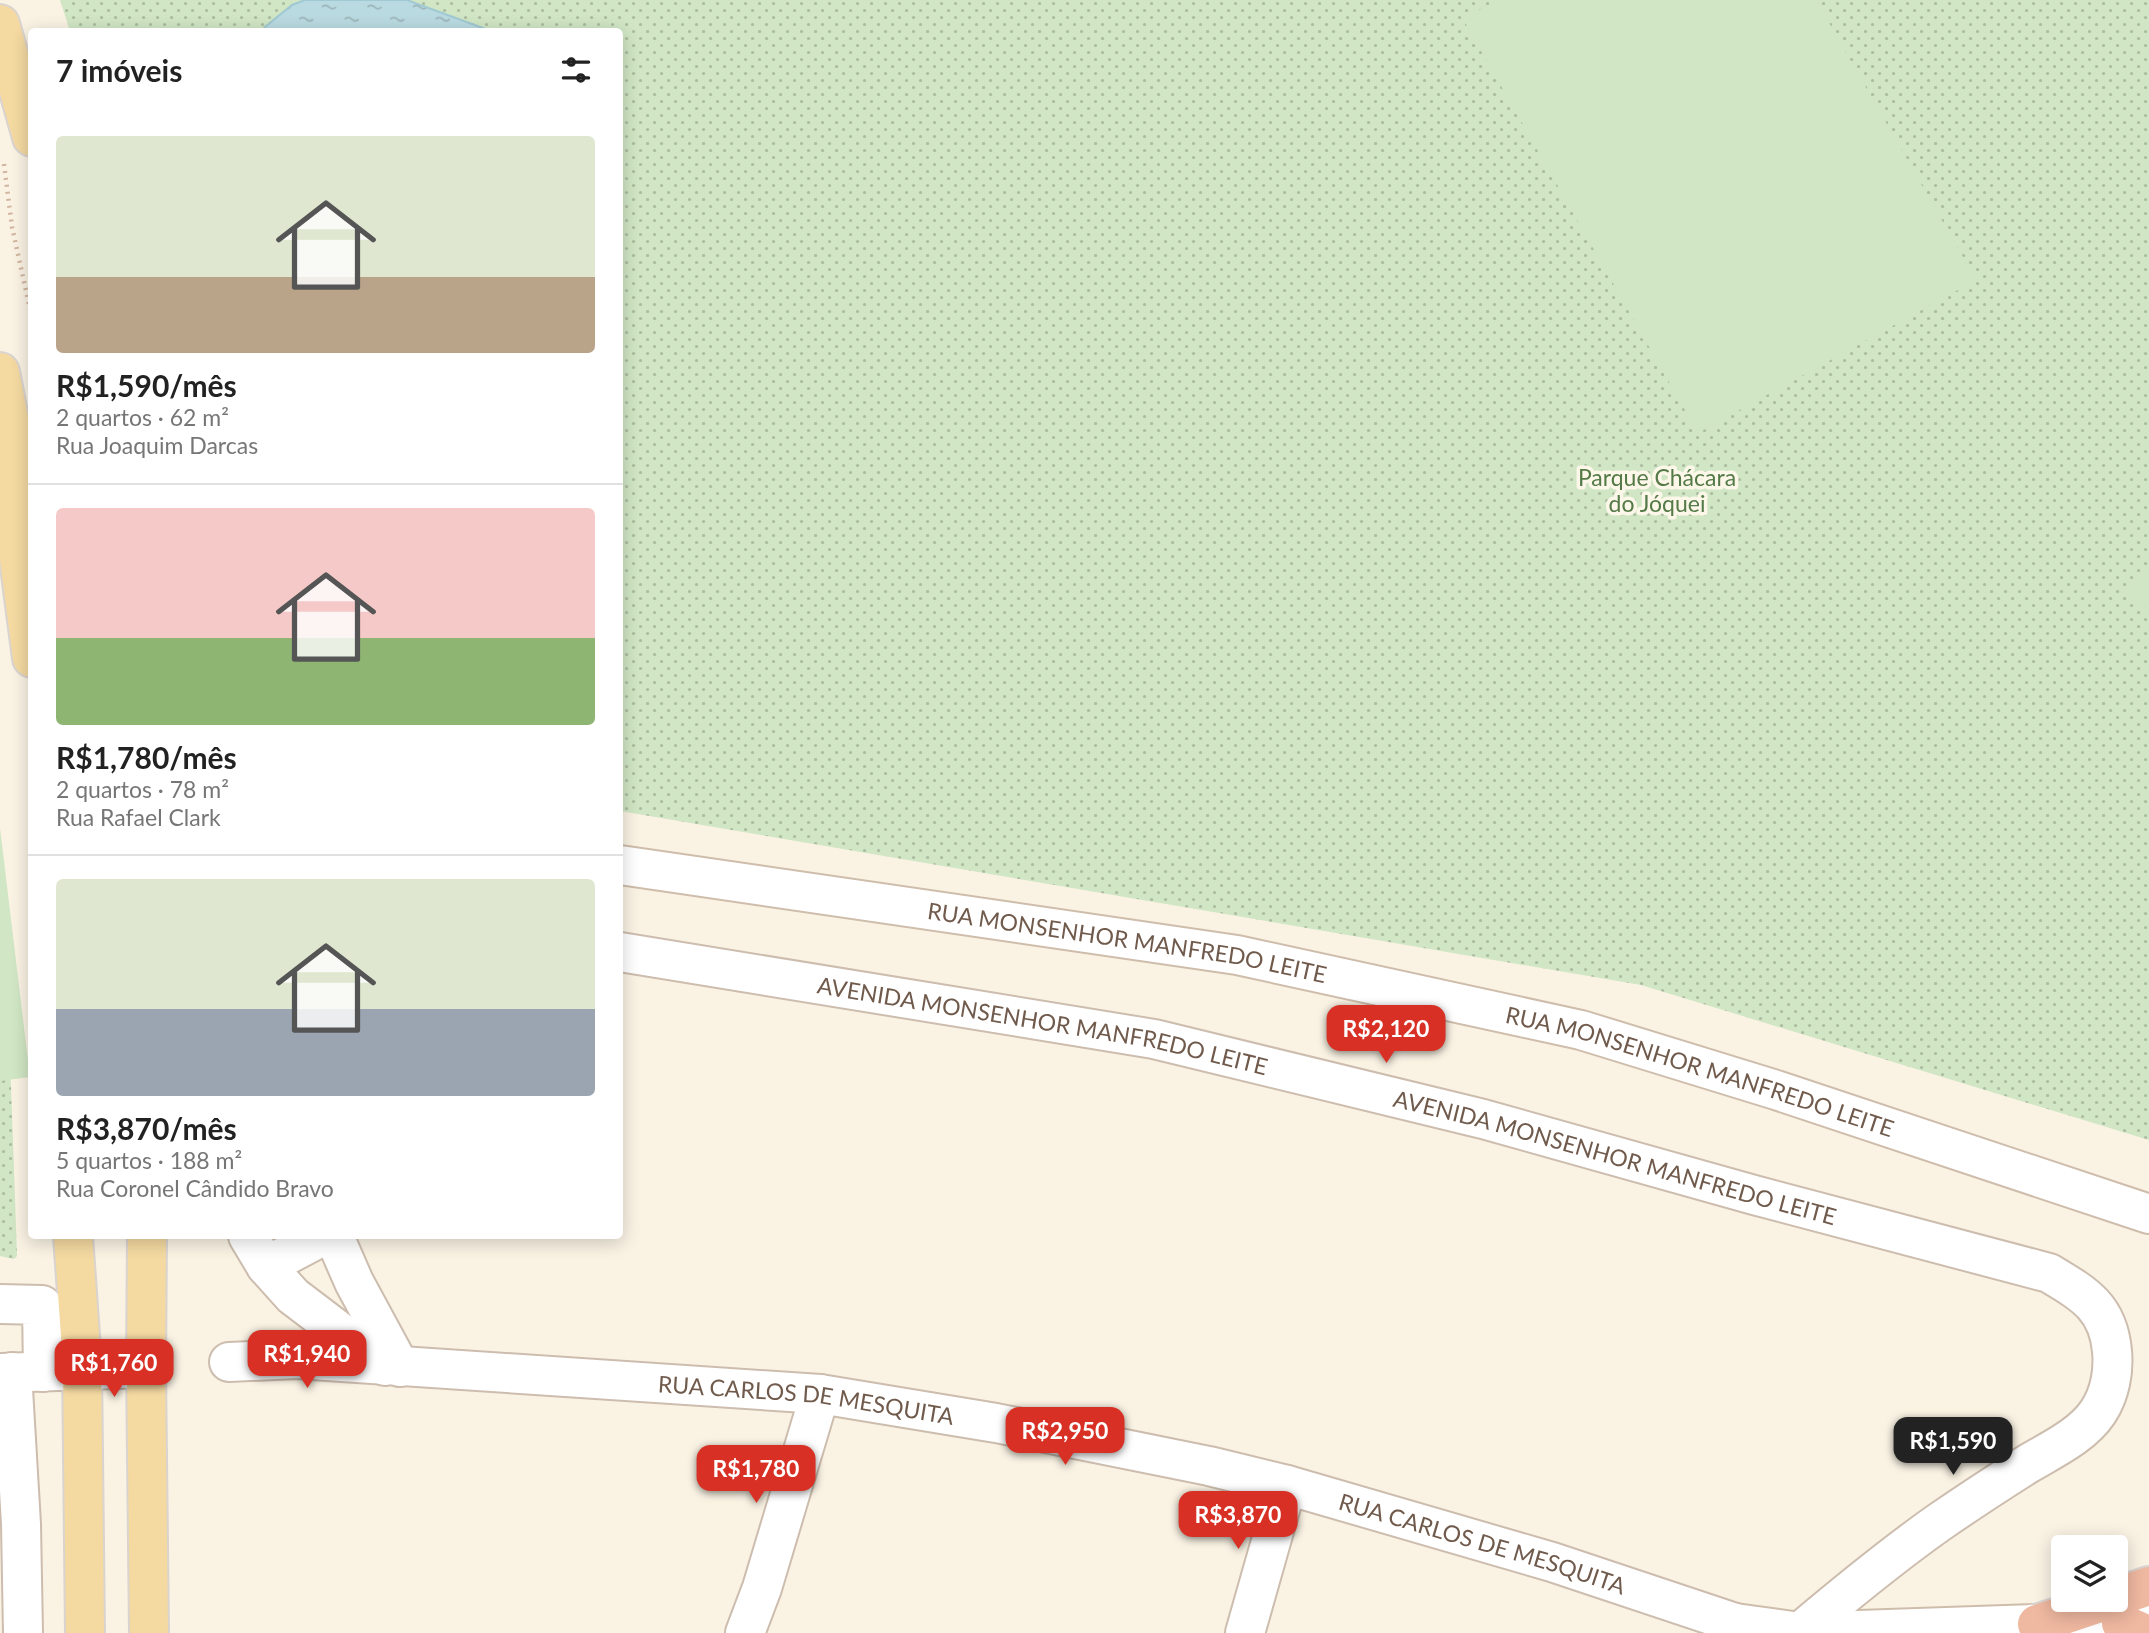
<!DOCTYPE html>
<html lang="pt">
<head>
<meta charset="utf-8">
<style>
	:root { --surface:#fff; --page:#f2f2f2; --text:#222; --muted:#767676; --line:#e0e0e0; --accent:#d93025 }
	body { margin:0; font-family:Lato,sans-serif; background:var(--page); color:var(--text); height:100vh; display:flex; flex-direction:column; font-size:26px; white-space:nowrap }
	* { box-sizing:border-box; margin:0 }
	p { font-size:23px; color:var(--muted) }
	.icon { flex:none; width:38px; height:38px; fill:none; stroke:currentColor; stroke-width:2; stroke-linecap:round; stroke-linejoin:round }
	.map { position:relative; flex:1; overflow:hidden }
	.drawer { position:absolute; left:28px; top:28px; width:595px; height:1211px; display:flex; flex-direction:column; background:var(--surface); border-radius:7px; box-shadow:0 4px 18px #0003 }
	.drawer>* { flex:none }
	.tools { position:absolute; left:2051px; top:1535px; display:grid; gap:14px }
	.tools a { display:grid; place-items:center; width:77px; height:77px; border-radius:7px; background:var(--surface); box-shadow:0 4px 18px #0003; font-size:35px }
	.price { position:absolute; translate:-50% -60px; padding:0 16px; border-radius:14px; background:var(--accent); color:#fff; font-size:23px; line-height:46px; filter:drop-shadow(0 2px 4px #0008) }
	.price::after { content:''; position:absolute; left:50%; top:42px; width:21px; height:16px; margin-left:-10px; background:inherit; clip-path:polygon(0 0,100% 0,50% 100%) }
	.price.active { background:#222; color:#fff }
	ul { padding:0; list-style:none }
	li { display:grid; align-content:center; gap:14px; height:371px; padding:0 28px }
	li+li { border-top:2px solid var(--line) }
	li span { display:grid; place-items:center; height:217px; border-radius:7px; color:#555 }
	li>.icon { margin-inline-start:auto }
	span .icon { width:126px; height:126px; fill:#fffc; stroke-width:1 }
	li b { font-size:30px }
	h2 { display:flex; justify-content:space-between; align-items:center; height:84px; padding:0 28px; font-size:30px }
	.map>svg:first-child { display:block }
	.grass { fill:url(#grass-dots) }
	.garden { fill:#d0e6c4 }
	.water { fill:url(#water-ripples); stroke:#a1c9d3; stroke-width:2 }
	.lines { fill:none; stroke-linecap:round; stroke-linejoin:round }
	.street-casing { stroke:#cdbdae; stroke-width:42 }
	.secondary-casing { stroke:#cfbdac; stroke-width:42 }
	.primary-casing { stroke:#dad4d0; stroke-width:42 }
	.highway-casing { stroke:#dad4d0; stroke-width:42 }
	.path { stroke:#d2b6a1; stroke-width:4.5; stroke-dasharray:2 5; stroke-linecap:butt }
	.street { stroke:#fff; stroke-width:38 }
	.secondary { stroke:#fff; stroke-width:38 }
	.primary { stroke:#f4d9a1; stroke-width:38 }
	.highway { stroke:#efb8a0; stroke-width:38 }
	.labels { text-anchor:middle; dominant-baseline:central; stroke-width:7; stroke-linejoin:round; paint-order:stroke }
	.park-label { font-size:23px; fill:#547a48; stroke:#fdf7ea }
	.street-label { font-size:23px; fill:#705a4c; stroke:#fdf7ea }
</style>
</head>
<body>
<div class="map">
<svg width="2149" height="1633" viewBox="0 0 2149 1633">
	<defs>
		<pattern id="grass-dots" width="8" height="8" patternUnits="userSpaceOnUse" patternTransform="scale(1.75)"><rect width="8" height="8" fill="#d0e6c4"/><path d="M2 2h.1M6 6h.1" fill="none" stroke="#adbda1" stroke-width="1.8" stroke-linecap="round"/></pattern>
		<pattern id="water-ripples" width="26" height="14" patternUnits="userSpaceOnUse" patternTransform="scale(1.75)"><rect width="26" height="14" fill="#badae2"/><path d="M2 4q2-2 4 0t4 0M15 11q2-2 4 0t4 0" fill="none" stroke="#9cb4b9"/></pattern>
	</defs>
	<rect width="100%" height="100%" fill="#faf3e4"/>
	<path class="grass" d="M60 0H2149V1140L1641 985 620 811V32L70 31Z
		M0 961 11 1085 17 1256 14 1259 0 1256Z"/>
	<path class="garden" d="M1498 0H1816L1976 280 1698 433 1463 19Z
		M2149 566V611L2127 590Z
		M0 828 30 1077 0 1081Z"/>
	<path class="water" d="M305 0H407L491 31H262L265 27 292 5Z"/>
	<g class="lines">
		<defs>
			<g id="street">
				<path id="s1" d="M620 952 1154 1039 1483 1119 1754 1195 2049 1273C2084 1294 2108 1307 2112 1351 2114 1371 2110 1394 2098 1412 2082 1436 2051 1450 2026 1465 1996 1484 1967 1503 1938 1523 1890 1557 1845 1594 1800 1632"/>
				<path d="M248 1236 266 1266 293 1296 385 1366"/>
				<path d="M334 1236 354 1282 400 1367"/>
				<path d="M266 1266 323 1236"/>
				<path d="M0 1304 42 1305 43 1372"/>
				<path id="s2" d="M229 1362 297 1359 820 1394 996 1423 1209 1466 1287 1485 1552 1562 1735 1623"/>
				<path d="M12 1372 21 1524 23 1633"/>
				<path d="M0 1373 146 1368"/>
				<path d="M745 1633 762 1588 820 1394"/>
				<path d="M1245 1633 1287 1485"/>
			</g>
			<g id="secondary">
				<path id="s3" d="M620 865 1237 955 1581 1030 1776 1090 2149 1214"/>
				<path d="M1734 1633 1735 1623 1800 1632 2037 1624 2121 1623 2149 1618"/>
			</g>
			<path id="primary" d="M0 24 32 137
				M0 372 11 429 16 536 32 658
				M73 1236 82 1364 85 1633
				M147 1236 146 1368 149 1633"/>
			<path id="highway" d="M2116 1597 2149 1586
				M2121 1623 2144 1633
				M2037 1624 2109 1600"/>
		</defs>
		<use href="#street" class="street-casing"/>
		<use href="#secondary" class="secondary-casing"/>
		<use href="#primary" class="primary-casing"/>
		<use href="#highway" class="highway-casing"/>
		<path class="path" d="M4 164 12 227 32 318"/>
		<use href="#street" class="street"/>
		<use href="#secondary" class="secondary"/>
		<use href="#primary" class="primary"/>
		<use href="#highway" class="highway"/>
	</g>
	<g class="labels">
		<g class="park-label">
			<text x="1657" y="477">Parque Chácara<tspan x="1657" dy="26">do Jóquei</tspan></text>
		</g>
		<g class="street-label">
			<text stroke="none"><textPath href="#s3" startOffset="513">RUA MONSENHOR MANFREDO LEITE</textPath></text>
			<text stroke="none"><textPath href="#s1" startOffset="429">AVENIDA MONSENHOR MANFREDO LEITE</textPath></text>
			<text stroke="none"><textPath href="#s3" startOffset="1101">RUA MONSENHOR MANFREDO LEITE</textPath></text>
			<text stroke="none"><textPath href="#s1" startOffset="1017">AVENIDA MONSENHOR MANFREDO LEITE</textPath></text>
			<text stroke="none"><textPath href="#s2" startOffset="579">RUA CARLOS DE MESQUITA</textPath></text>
			<text stroke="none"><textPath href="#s2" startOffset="1272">RUA CARLOS DE MESQUITA</textPath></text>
		</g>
	</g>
</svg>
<div class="tools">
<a><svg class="icon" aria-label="layers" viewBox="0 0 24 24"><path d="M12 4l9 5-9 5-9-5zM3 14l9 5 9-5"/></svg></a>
</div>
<b class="price" style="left:1386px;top:1065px">R$2,120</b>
<b class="price" style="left:307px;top:1390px">R$1,940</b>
<b class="price" style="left:114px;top:1399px">R$1,760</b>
<b class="price" style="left:1065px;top:1467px">R$2,950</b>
<b class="price active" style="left:1953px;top:1477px">R$1,590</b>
<b class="price" style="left:756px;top:1505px">R$1,780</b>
<b class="price" style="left:1238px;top:1551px">R$3,870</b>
<section class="drawer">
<h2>7 imóveis<svg class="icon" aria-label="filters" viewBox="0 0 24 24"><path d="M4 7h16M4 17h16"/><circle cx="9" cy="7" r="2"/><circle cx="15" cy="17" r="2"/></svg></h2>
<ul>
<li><span style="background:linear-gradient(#dfe7d0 65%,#b9a48a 0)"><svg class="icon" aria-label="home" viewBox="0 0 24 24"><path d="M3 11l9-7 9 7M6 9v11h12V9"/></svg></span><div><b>R$1,590/mês</b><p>2 quartos · 62 m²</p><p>Rua Joaquim Darcas</p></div></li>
<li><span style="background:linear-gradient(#f6c9c9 60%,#8fb573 0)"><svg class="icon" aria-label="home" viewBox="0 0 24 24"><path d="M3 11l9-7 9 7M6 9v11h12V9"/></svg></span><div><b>R$1,780/mês</b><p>2 quartos · 78 m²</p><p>Rua Rafael Clark</p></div></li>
<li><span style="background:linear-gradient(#dfe7d0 60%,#9aa5b1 0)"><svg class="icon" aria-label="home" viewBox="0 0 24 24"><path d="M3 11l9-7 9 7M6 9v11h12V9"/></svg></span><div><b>R$3,870/mês</b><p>5 quartos · 188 m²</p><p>Rua Coronel Cândido Bravo</p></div></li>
</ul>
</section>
</div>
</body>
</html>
